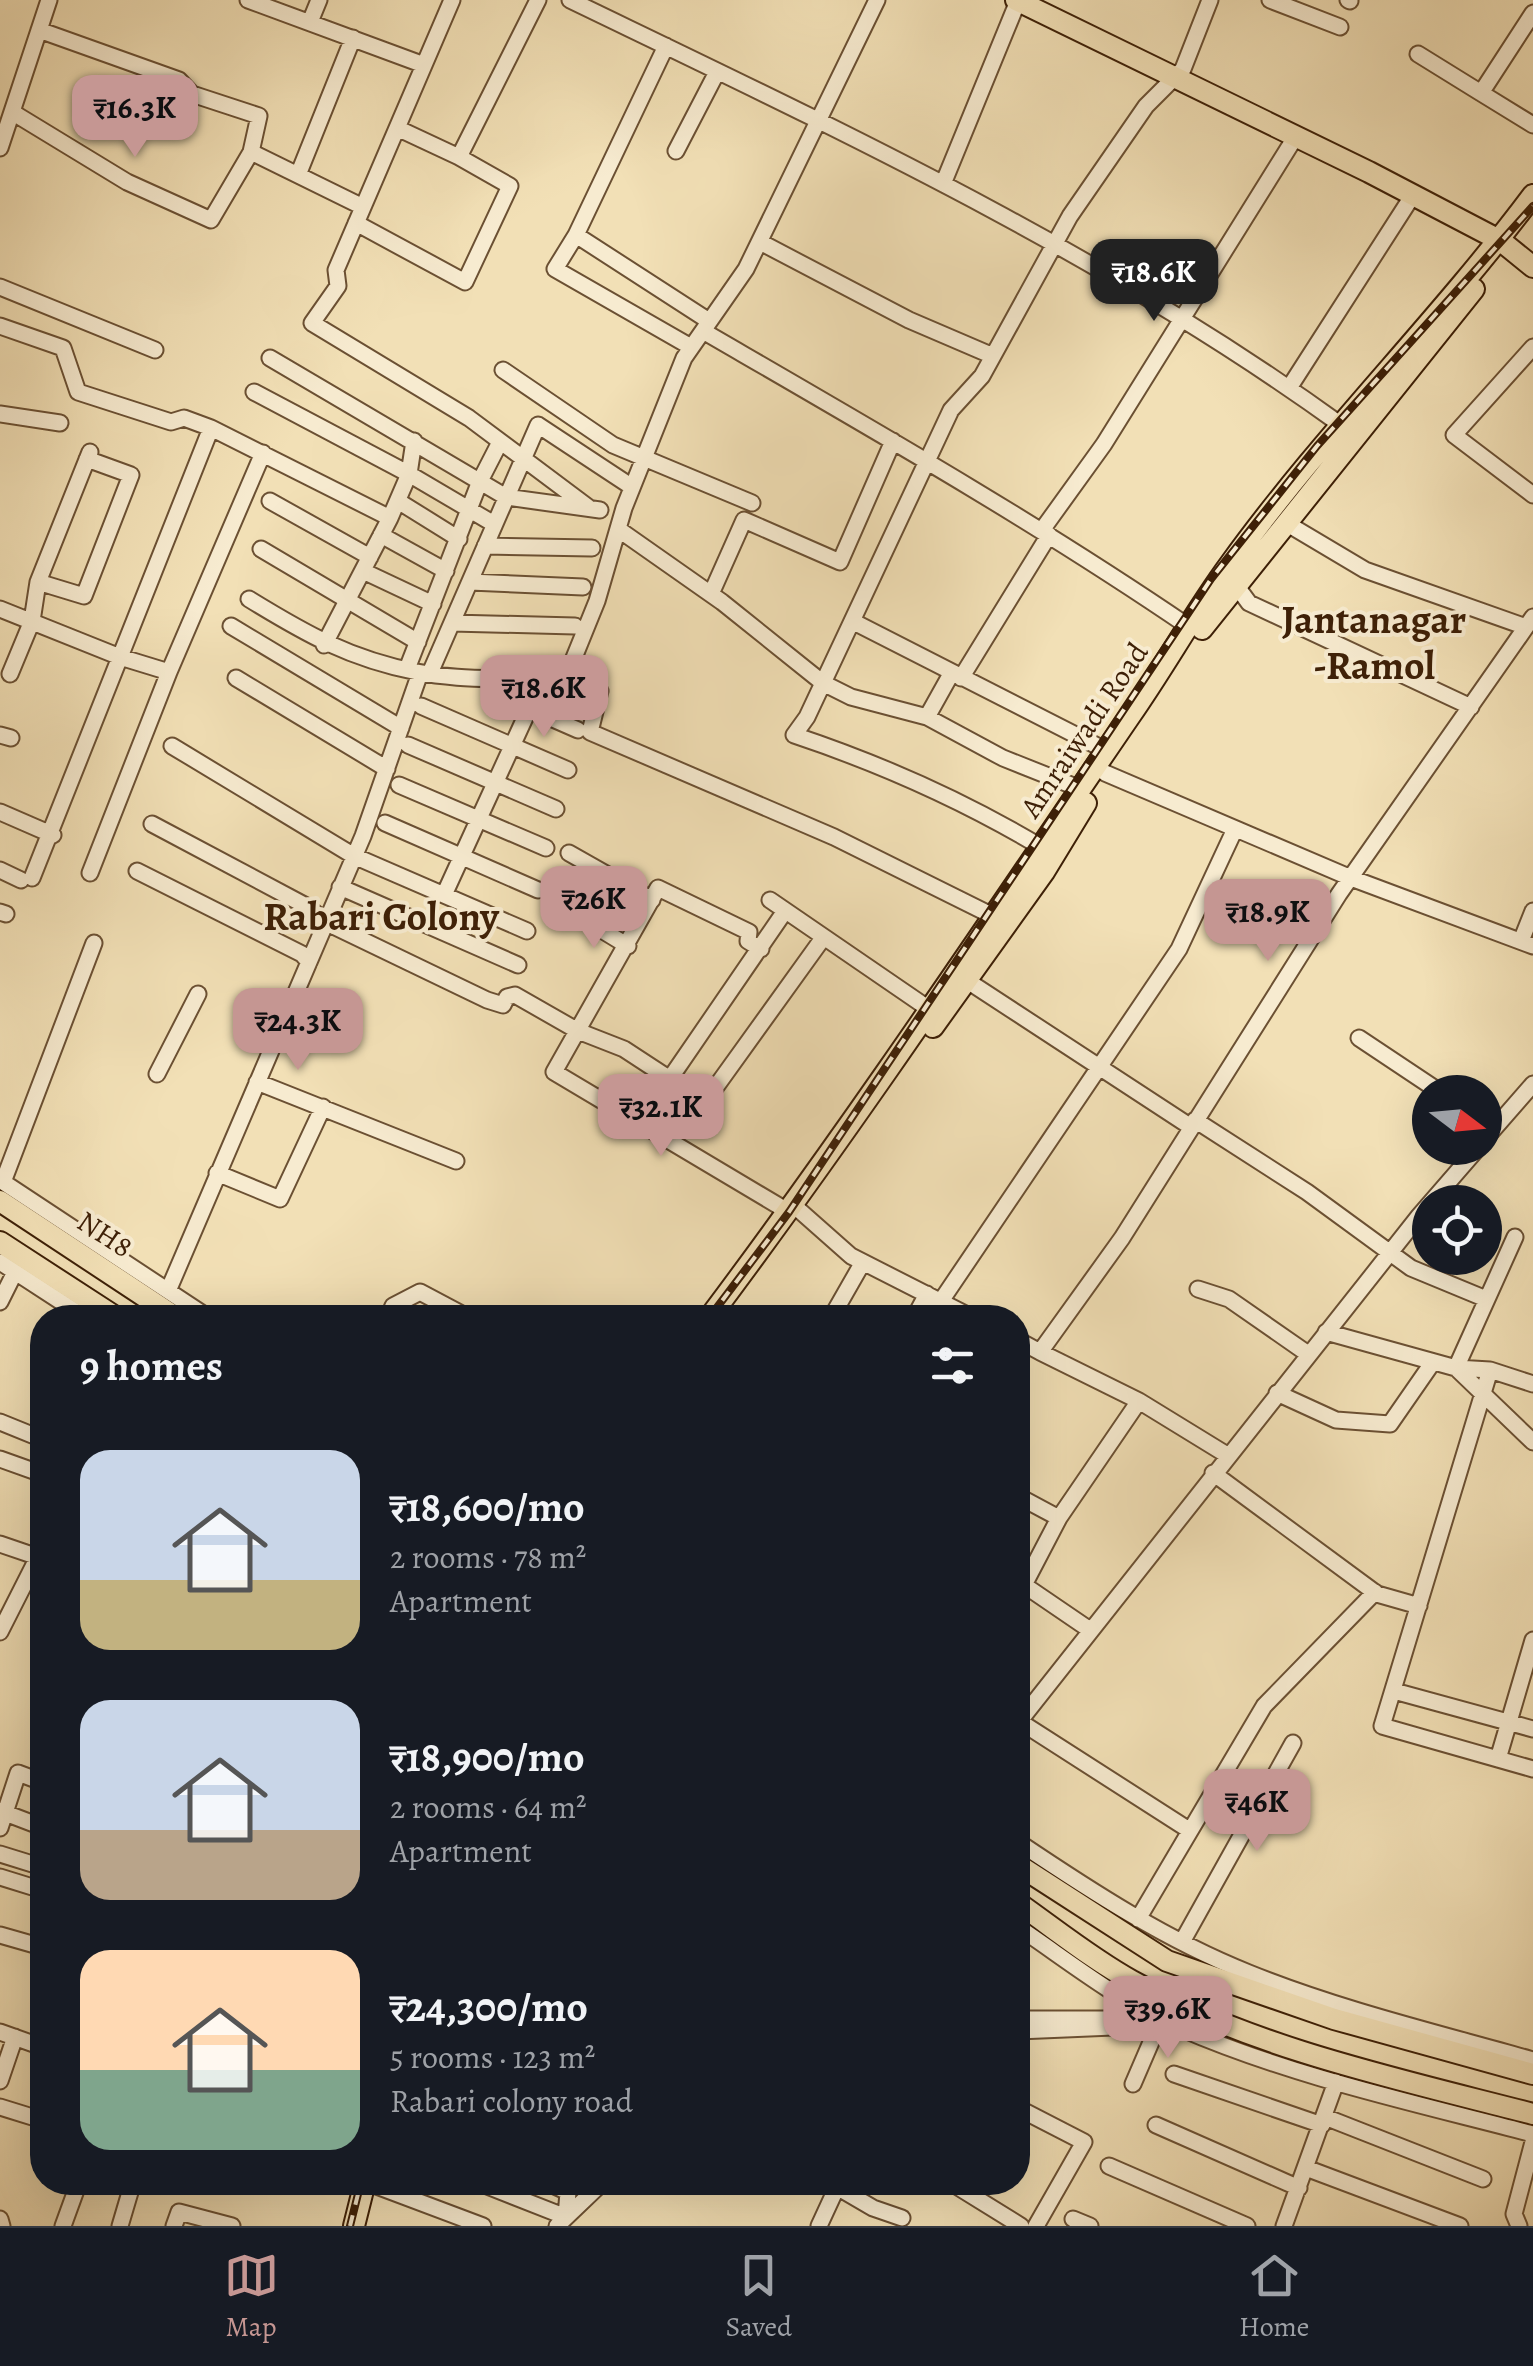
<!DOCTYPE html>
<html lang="en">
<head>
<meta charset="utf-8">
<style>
	:root { --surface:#171b24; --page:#242831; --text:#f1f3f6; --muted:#9ea1a6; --line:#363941; --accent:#c59692 }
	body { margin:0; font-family:Alegreya,serif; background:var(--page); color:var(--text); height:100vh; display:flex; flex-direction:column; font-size:38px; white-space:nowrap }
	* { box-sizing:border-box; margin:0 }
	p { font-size:32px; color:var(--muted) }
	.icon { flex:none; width:55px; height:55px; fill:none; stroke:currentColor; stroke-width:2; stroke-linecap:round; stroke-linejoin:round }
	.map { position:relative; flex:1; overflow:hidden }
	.details { position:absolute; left:30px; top:1305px; width:1000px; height:890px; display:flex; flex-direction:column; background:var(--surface); border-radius:40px; box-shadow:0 10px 40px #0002 }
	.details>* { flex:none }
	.needle { width:65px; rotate:106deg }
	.fabs { position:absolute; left:1412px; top:1075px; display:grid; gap:20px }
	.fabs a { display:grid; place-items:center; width:90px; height:90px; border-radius:50%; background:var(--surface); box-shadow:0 10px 40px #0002; font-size:50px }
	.price { position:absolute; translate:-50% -85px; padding:0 22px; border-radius:20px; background:var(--accent); color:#111; font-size:32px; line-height:65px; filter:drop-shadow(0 2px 5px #0008) }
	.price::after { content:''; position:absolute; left:50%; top:60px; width:30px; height:22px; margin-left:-15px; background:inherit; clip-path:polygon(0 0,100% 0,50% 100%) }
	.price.active { background:#222; color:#fff }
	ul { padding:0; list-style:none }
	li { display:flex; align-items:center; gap:30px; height:250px; padding:0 50px }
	li span { display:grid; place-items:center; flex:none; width:280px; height:200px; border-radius:30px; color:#555 }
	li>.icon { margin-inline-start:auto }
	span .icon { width:120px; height:120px; fill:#fffc; stroke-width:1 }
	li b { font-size:42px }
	h2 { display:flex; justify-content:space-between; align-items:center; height:120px; padding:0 50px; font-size:42px }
	.menu { display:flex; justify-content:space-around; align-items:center; height:140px; border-top:2px solid var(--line); background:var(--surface); font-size:28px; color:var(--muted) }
	.menu a { display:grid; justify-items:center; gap:5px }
	.menu .active { color:var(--accent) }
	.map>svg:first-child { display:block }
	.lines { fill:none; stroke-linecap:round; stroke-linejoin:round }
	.minor-casing { stroke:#6b5033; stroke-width:19 }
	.major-casing { stroke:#3e2007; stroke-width:24 }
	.minor { stroke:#f7ebd0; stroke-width:15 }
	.major { stroke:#f2e0b6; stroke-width:20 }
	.rail-casing { stroke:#3e2007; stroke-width:8 }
	.rail { stroke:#f7ebd0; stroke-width:4; stroke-dasharray:11; stroke-linecap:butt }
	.labels { text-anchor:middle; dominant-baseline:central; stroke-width:8; stroke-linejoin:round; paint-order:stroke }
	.street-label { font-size:30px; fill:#3e2007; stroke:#f7ebd0 }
	.district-label { font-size:40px; font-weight:bold; fill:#3e2007; stroke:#f7ebd0 }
</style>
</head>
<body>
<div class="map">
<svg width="1533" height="2226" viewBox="0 0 1533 2226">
	<rect width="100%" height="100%" fill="#f2e0b6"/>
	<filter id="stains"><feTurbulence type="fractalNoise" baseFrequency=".002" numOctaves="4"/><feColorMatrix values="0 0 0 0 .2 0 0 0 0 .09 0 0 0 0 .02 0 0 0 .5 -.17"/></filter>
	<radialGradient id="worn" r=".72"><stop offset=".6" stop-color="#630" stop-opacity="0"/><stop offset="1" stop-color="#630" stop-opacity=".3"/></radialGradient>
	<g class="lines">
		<defs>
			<path id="minor" d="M248 0 424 65
				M452 0 336 270 338 286 312 323 469 418 588 507
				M570 0C835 128 1102 252 1341 425
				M1270 0 1340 27
				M1348 0 1350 1
				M1533 13 1481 93 1533 125
				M310 22 319 0
				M39 30 179 80 192 94 259 116 251 152 363 207
				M1418 54 1481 93
				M12 112 127 182 211 220 251 152
				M397 128 459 157 538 0
				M0 148 49 0
				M676 151 717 72
				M298 175 353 38
				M943 184 1018 1
				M356 223 465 282 510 186 459 157
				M576 235 666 46
				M760 242 909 320 993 356
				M0 287 155 350
				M0 326 63 348 78 392 171 422 184 418 211 428
				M703 331C867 426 1032 520 1189 627
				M691 347 555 269 576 235 709 321
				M1533 347 1454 435 1533 495
				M270 358 506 497 600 510
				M503 370 613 445 752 503
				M1289 388 1413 195
				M254 392 409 474 414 441
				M0 414 60 423
				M270 501 370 557
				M398 501 459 539
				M390 518 409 474 494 524
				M1286 523 1365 570 1526 627
				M618 529 722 602 823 683 851 697 927 717 951 674
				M1042 530 1104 444 1296 136
				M381 535 446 571
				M485 546 592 548
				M261 549 418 642
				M363 571 433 604
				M38 582 84 596 131 475 87 459
				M470 582 583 587
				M1235 584 1249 603 1471 707
				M711 594 744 520 840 562 893 441
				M249 599C306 634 350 659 417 672 477 684 540 673 600 691L590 732 834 837 993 916
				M0 609 120 657 211 428 390 518 324 645
				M852 621 1107 751
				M452 623 575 626
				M231 626 401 728
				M407 669 480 481 500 442
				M430 673 538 425 632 487
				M10 674 32 621 38 582 90 452
				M236 678 387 769
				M961 678 1049 535
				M565 680 597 601 624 508 684 358 746 269 877 0
				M498 695 578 730
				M421 706 568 770
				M927 717 1003 758 1081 789
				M0 735 11 738
				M408 745 556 809
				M172 746 354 856 527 931
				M1105 773 1351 878 1533 946
				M399 785 546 848
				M0 812 53 835
				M385 823 538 890
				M152 824 308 907 327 923 487 1000 503 1005 507 997 515 995 578 1031 624 1049 705 1102 823 938
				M1041 847C962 800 881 764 794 735L807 717 951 410 982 376 1070 216 1146 106 1183 69 1210 0
				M569 853 652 900
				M0 870 21 880
				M137 871 302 954 309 962
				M90 873 169 672
				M32 878 120 657 169 672 263 453
				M340 887 518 965
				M444 895 529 709
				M770 900 929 1009
				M0 912 6 914
				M582 918 628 946
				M1521 941 1533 911
				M761 949 748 941 749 932 658 888 554 1072 789 1212
				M960 976 1191 1127
				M1359 1038 1440 1092
				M157 1074 198 994
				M669 1080 785 911
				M257 1082 456 1161
				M1195 1120 1307 1192 1411 1268 1486 1299
				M1485 1139 1533 1084
				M217 1173 280 1199 323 1107
				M0 1180 209 1318
				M3 1182 94 943
				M799 1210 851 1256 973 1318
				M1515 1237 1456 1368 1533 1442
				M0 1262 86 1318
				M1198 1289 1229 1299 1308 1354
				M168 1291 363 836 420 673
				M941 1301 1179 949 1235 829
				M0 1302 15 1272
				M388 1318 393 1306 420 1292 469 1318
				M831 1318 863 1262
				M914 1318 927 1294
				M1326 1332 1456 1368 1490 1370 1533 1384
				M1018 1340 1040 1352 1122 1238 1339 894 1533 617
				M1040 1352 1139 1401 1227 1455
				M1490 1370 1382 1726 1533 1769
				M1277 1393 1336 1420 1390 1424 1433 1362
				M0 1422 42 1439
				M0 1459 42 1474
				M1213 1473 1377 1594 1419 1606
				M1018 1496 1059 1518
				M0 1544 38 1557 41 1552
				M1018 1582 1024 1585 1059 1518 1139 1401
				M1020 1589 1024 1585 1090 1630
				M0 1632 38 1557
				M1394 1691 1533 1729
				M1019 1721 1189 1830
				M1018 1723 1419 1216 1478 1148
				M1498 1759 1533 1640
				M0 1811 42 1827
				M0 1828 18 1773 42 1782
				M1018 1842C1091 1891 1166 1940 1249 1973 1341 2010 1438 2033 1533 2060
				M0 1854 42 1867
				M0 1877 42 1890
				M1138 1919 1264 1706 1375 1592
				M1018 1927C1070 1962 1122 2004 1180 2028 1293 2077 1415 2103 1533 2134
				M0 1935 42 1947
				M1182 1942 1293 1743
				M1018 2019H1124
				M1018 2031 1113 2027 1139 2006
				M0 2032 42 2047
				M1174 2074 1322 2125
				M0 2081 15 2037
				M1133 2084 1161 2019
				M0 2107 42 2120
				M1018 2108 1084 2142 1036 2226
				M1325 2117 1483 2179
				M1156 2125 1299 2188
				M1109 2166 1247 2226
				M1306 2168 1460 2226
				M366 2182 483 2226
				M477 2182 566 2217 568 2192 546 2182
				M839 2182 837 2187 873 2208 902 2218
				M950 2182 1021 2226
				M0 2219 2 2226
				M1073 2219 1090 2226
				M63 2226 79 2182
				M120 2226 133 2182
				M174 2226 179 2212 232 2226
				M557 2226 603 2182
				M819 2226 837 2187 831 2182
				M1284 2226 1336 2082
				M1519 2226 1514 2214 1533 2142"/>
			<path id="major" d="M1016 0 1369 172 1501 241 1533 267
				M1202 629 1474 289
				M933 1027 1044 872 1086 803
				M0 1201 177 1318
				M0 1242 117 1318
				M709 1318C856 1122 992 918 1130 716 1165 666 1194 613 1230 564 1323 435 1438 322 1533 195
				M1018 1865 1167 1961 1334 2019 1533 2074
				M1018 1903C1055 1929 1092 1959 1132 1981 1256 2049 1398 2079 1533 2114
				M354 2226 365 2182"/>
		</defs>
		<use href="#minor" class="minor-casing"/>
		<use href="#major" class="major-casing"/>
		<use href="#minor" class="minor"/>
		<use href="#major" class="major"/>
		<defs>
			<path id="rail" d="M709 1318 789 1212 1211 579 1317 446 1533 206
				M350 2226 361 2182"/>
		</defs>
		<use href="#rail" class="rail-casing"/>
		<use href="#rail" class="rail"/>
	</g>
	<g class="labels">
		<g class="street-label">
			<text transform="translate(1084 730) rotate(-56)">Amraiwadi Road</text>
			<text transform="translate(105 1234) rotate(33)">NH8</text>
		</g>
		<g class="district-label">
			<text x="1374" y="619">Jantanagar<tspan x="1374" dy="46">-Ramol</tspan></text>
			<text x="381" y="916">Rabari Colony</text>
		</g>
	</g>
	<rect width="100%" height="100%" filter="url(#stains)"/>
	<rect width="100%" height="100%" fill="url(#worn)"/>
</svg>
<div class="fabs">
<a><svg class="needle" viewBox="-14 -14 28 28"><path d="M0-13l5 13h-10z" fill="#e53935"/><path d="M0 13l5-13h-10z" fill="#9ea1a6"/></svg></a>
<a><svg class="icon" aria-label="locate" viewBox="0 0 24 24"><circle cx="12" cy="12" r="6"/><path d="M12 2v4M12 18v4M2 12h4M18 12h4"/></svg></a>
</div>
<b class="price" style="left:135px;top:160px">₹16.3K</b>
<b class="price active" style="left:1154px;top:324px">₹18.6K</b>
<b class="price" style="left:544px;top:740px">₹18.6K</b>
<b class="price" style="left:594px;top:951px">₹26K</b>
<b class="price" style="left:1268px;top:964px">₹18.9K</b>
<b class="price" style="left:298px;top:1073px">₹24.3K</b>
<b class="price" style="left:661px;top:1159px">₹32.1K</b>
<b class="price" style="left:1257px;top:1854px">₹46K</b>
<b class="price" style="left:1168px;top:2061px">₹39.6K</b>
<section class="details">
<h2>9 homes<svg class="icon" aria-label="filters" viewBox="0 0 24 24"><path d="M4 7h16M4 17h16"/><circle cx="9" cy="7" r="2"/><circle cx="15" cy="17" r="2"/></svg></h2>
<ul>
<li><span style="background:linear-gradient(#c9d6e8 65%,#c2b280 0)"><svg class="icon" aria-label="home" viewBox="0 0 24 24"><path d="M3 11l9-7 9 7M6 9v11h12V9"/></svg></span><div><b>₹18,600/mo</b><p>2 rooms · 78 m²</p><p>Apartment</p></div></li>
<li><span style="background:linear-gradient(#c9d6e8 65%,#b9a48a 0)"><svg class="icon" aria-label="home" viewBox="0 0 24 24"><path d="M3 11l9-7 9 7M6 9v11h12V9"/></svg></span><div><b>₹18,900/mo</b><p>2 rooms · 64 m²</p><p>Apartment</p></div></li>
<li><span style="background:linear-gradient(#ffd9b3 60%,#7fa58c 0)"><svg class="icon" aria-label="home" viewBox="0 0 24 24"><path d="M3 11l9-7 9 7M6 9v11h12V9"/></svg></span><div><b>₹24,300/mo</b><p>5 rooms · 123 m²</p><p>Rabari colony road</p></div></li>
</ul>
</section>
</div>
<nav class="menu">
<a class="active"><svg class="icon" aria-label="map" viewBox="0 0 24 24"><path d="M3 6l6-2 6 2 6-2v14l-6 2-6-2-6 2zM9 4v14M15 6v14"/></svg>Map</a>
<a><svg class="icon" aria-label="saved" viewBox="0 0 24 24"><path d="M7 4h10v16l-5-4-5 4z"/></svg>Saved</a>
<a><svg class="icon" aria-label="home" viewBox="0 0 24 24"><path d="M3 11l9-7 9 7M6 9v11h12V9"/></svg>Home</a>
</nav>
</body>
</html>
